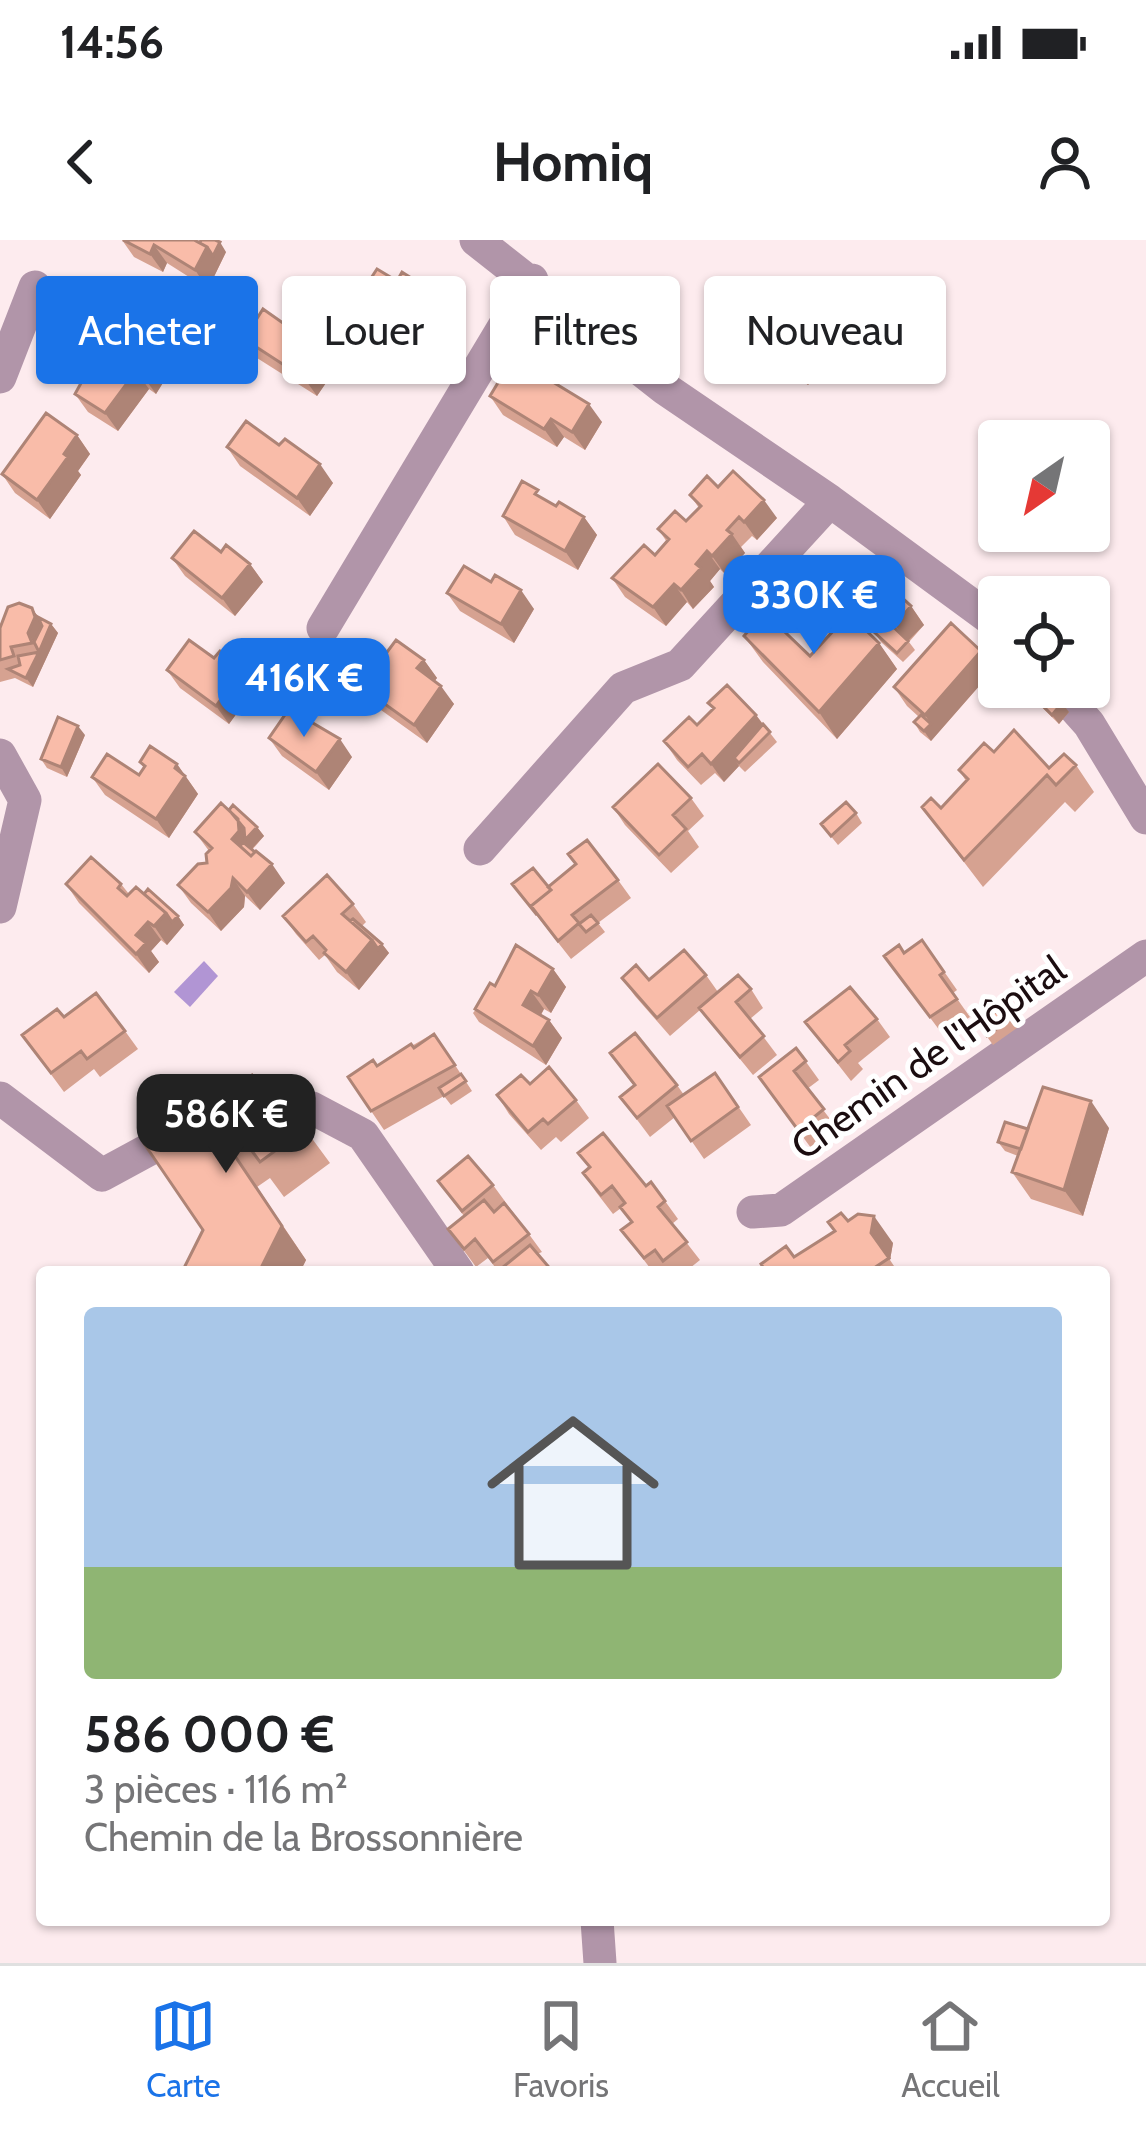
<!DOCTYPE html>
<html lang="fr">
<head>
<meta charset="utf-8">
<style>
	:root { --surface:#fff; --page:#f6f6f6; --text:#202124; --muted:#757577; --line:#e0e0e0; --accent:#1a73e8 }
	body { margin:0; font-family:Cabin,sans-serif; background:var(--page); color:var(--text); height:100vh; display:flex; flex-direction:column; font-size:45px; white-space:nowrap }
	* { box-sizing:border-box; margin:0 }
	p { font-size:39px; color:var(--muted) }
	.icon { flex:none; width:66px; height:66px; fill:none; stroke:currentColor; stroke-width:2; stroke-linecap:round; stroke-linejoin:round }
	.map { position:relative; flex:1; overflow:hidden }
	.side { position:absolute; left:36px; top:1026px; width:1074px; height:660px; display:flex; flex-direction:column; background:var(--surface); border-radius:12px; box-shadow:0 3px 9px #0004 }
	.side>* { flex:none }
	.banner { position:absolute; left:36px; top:36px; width:1074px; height:108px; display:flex; gap:24px }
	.needle { width:78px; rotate:214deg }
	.tools { position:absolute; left:978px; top:180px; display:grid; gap:24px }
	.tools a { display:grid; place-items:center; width:132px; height:132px; border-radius:12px; background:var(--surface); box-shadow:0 3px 9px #0004; font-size:60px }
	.price { position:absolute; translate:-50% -102px; padding:0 27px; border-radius:24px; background:var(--accent); color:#fff; font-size:39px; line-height:78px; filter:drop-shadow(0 3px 6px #0008) }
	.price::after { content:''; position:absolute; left:50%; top:72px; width:36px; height:27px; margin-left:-18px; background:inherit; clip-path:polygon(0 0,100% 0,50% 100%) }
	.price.selected { background:#222; color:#fff }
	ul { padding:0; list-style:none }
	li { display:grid; align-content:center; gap:24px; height:636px; padding:0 48px }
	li+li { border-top:3px solid var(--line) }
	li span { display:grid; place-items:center; height:372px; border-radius:12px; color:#555 }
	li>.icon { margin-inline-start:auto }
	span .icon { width:216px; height:216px; fill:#fffc; stroke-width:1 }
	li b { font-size:51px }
	.tag { padding:0 42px; border-radius:12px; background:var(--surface); box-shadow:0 3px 9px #0004; font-size:42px; line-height:108px }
	.tag.selected { background:var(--accent); color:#fff }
	.status { display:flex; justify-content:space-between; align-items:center; height:84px; padding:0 60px; background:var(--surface); direction:ltr }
	.status svg { height:33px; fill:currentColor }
	header { display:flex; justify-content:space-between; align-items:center; height:156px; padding:0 48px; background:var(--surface); font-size:54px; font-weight:700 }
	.tab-bar { display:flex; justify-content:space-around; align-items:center; height:168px; border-top:3px solid var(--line); background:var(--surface); font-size:33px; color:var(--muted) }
	.tab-bar a { display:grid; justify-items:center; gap:6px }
	.tab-bar .selected { color:var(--accent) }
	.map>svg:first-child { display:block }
	.water { fill:#b195d4 }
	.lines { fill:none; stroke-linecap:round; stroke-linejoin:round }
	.minor { stroke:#b195a9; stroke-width:33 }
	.wall { fill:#d6a291 }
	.shaded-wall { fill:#ae8476 }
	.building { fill:#f9bca9; stroke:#ae8476; stroke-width:3 }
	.labels { text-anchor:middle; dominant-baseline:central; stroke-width:10; stroke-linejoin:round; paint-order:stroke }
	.street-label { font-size:39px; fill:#1b0d10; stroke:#fff }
</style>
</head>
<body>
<div class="status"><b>14:56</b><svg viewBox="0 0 49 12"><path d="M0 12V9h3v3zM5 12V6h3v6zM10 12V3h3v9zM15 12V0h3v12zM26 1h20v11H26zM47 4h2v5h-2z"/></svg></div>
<header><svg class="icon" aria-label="back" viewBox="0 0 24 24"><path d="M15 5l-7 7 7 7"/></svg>Homiq<svg class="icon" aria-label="person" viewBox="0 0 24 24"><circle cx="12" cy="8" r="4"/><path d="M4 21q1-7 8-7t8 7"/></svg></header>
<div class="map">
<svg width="1146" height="1723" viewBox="0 0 1146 1723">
	<rect width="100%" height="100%" fill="#fdebee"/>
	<path class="water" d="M204 721 218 736 190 767 174 752Z"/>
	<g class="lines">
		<path class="minor" d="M476 0 664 148 830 261 999 385
			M0 137 35 47
			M323 388 532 40
			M1056 447 1089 484 1146 578
			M0 515 25 560 0 667
			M480 609 623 448 680 425 830 261
			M0 858 102 935 257 851 312 868 363 895 458 1032
			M753 972 781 970 1146 716
			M597 1680 600 1723"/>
	</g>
	<path class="wall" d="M122 0 226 12 208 49 167 23 163 32 134 17Z
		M397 41 448 72 426 107 373 73 360 55Z
		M786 74 826 82 839 101 808 145 773 121 760 102Z
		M290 88 343 118 317 156 257 118 244 99Z
		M162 107 174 125 156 154 149 149 118 191 88 172 75 154 109 111Z
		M535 141 602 182 585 210 564 197 557 207 503 175 490 156Z
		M77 195 90 214 78 231 81 235 50 279 15 253 2 234Z
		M279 205 333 243 310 276 240 226 227 207Z
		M718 247 777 278 757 300 752 296 741 307 745 313 725 334 720 329 710 341 714 347 693 369 687 362 666 386 625 357 612 338 655 315 667 302 658 289 686 281 699 268 690 255Z
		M544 260 584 277 597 295 578 330 515 295 503 276Z
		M221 312 250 324 263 342 235 376 185 336 172 318Z
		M491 342 534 369 514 403 460 371 447 353Z
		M858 352 911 366 924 385 909 402 915 410 903 422 881 402 874 392 884 382 871 370Z
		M32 368 38 377 51 384 58 393 33 447 15 438 0 442V388Z
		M744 396 810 416 879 403 897 429 837 499 763 422Z
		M981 411 994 429 931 501 920 492 914 482 919 477 907 466 894 447Z
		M214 418 256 447 229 484 180 448 167 430Z
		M424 420 437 438 434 441 454 464 427 503 374 465 361 447Z
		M1021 447H1047L1069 472 1059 484Z
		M708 463 756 475 777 502 745 532 739 526 724 542 715 533 701 545 677 520 664 501 697 485 713 469Z
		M85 495 67 537 47 528 41 519Z
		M269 498 352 517 329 550 282 516Z
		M994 512 1049 528 1076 525 1094 552 1075 572 1065 562 983 647 922 567 941 568 966 541 959 530Z
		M140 522 177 524 198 554 169 598 105 555 92 537 139 535 144 528Z
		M691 558 704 576 688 591 699 607 671 633 625 585 613 567Z
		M229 570 257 587 264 596 252 610 285 643 260 670 245 656 244 667 221 691 191 663 178 645 207 623 209 611 195 592Z
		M856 573 862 583 838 605 821 584Z
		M618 640 631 658 598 683 605 692 571 719 512 644 548 647Z
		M66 644H121L129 654H144L178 676 184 685 167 705 161 700 151 711 159 722 149 733 79 663Z
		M353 664 366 682 362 686 382 704 389 713 359 750 337 732 325 715 319 720 296 694 283 676Z
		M922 700 957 750 953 753 970 777 943 795 884 716 904 713Z
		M553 729 566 747 551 773 544 769 541 775 549 780 562 798 546 825 479 782 473 773 495 746Z
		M706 735 718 752 751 749 763 768 750 779 777 815 753 835 700 770 670 796 635 756 622 738 649 740Z
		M1006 764 1021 785 993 805 970 773 996 772Z
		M64 777 125 791 138 809 100 837 94 829 64 852 22 795Z
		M877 779 890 797 858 823 863 829 851 841 805 782Z
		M434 793 472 851 451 865 444 856 384 890 348 837 377 826Z
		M796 808 819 840 807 849 837 888 811 908 759 837Z
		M610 813 677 845 684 855 715 833 751 885 704 919 675 877 650 897 620 857 634 846Z
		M530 844 576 860 589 878 561 902 556 897 541 910 509 874 497 855Z
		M271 860 305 889 330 923 284 957 270 938 257 947 306 1020 300 1032H182L203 990 220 892Z
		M1109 888 1083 976 1031 959 1012 932 1018 916 1005 911 998 902 1028 889Z
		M578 913 646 946 665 961 678 979 672 984 700 1020 685 1032H671L668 1028 663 1032H653L621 990 631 982 621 968 613 974 596 952 583 933 589 928Z
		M438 941 493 945 542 1012 498 1031 488 1018 476 1027 448 989 464 976Z
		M848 981 893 1003 890 1020 898 1032H766L794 1017Z"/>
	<path class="shaded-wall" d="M192 0 220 2 226 12 208 49 195 30Z
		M154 5 167 23 163 32 150 14Z
		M435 53 448 72 426 107 413 89Z
		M826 82 839 101 808 145 796 127Z
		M330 100 343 118 317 156 304 138Z
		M162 107 174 125 156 154 143 136Z
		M136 131 149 149 118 191 105 173Z
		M589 164 602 182 585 210 572 192Z
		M551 179 564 197 557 207 544 189Z
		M77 195 90 214 78 231 81 235 50 279 37 260 64 214Z
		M320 224 333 243 310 276 297 258Z
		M764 260 777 278 757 300 744 282Z
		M584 277 597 295 578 330 565 311Z
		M732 294 745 313 725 334 712 316Z
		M707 311 720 329 710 341 714 347 693 369 681 350 696 324Z
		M250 324 263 342 235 376 222 358Z
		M674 344 687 362 666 386 653 367Z
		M521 350 534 369 514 403 501 384Z
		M911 366 924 385 907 402 895 385Z
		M32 368 45 387 51 384 58 393 33 447 26 438 39 412 28 393Z
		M879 403 897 429 837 499 819 472Z
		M981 411 994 429 931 501 924 491 931 484 925 475Z
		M424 420 437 438 430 447 417 428Z
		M243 428 256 447 229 484 216 466Z
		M441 446 454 464 427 503 414 485Z
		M1062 463 1069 472 1059 484 1052 475Z
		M756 475 769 493 734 518 739 526 724 542 711 524Z
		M78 486 85 495 67 537 61 527Z
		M340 499 352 517 329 550 316 532Z
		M177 524 198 554 169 598 156 579Z
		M238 579 257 587 264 596 246 615 232 599Z
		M272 624 285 643 260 670 247 652Z
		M233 638 245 656 244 667 221 691 208 672Z
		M166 673 178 676 184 685 167 705 154 686Z
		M148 682 161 700 151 711 159 722 149 733 136 714V695Z
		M372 700 382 704 389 713 359 750 346 732Z
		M553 729 566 747 551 773 538 755Z
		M531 751 544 769 536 783 523 765Z
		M549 780 562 798 546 825 533 806Z
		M1091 861 1109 888 1083 976 1064 950Z
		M233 913 306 1020 300 1032H259Z
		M874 976 893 1003 890 1020 871 993Z"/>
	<path class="building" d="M123 0H194L207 7 195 30 154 5 150 14Z
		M201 0H215L220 2 213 16 207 7 200 3Z
		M377 29 397 41 402 32 435 53 413 89 360 55Z
		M795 61 826 82 796 127 760 102 781 71 786 74Z
		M263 69 290 88 297 78 330 100 304 138 244 99Z
		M126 84 162 107 143 136 136 131 105 173 75 154 101 107 109 111Z
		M508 126 535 141 538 133 589 164 572 192 551 179 544 189 490 156Z
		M46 173 77 195 64 214 68 217 37 260 2 234Z
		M246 181 279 205 285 199 320 224 297 258 227 207Z
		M733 231 764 260 744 282 739 277 727 290 732 294 712 316 707 311 696 324 701 328 681 350 674 344 653 367 612 338 644 305 655 315 669 299 658 289 675 271 686 281 701 266 690 255 707 236 718 247Z
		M522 241 538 250 535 254 556 266 559 262 584 277 565 311 503 276Z
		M194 291 221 312 226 305 250 324 222 358 172 318Z
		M464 326 491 342 495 335 521 350 501 384 447 353Z
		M874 332 911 366 895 385 858 352Z
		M19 363 32 368 35 377 28 393 32 403 11 407 14 416 0 420V388L8 367Z
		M764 372 810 416 849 374 879 403 819 472 744 396Z
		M38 377 51 384 39 412 34 402 42 386Z
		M886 380 908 401 897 413 874 392Z
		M951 383 981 411 925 475 894 447Z
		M189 400 214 418 220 411 243 428 216 466 167 430Z
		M396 400 424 420 417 428 441 446 414 485 361 447Z
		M39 412 26 438 8 429 20 425 18 416Z
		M727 445 756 475 711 524 702 514 688 527 664 501 689 477 697 485 714 468 708 463Z
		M1024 447H1047L1062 463 1052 475Z
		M289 469 340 499 316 532 269 498Z
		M921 475 931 484 924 491 914 482Z
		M58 477 78 486 61 527 41 519Z
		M763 484 770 492 739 523 734 518Z
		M1014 490 1049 528 1064 514 1076 525 1056 545 1047 535 964 620 922 567 931 558 941 568 968 539 959 530 984 503 994 512Z
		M150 506 177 524 175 528 185 536 156 579 92 537 107 514 139 535 145 526 140 522Z
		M658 524 691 558 673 575 686 589 659 615 613 567Z
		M846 562 856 573 831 596 821 584Z
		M221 563 238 579 239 591 232 599 251 616 256 611 272 624 247 652 233 638 231 648 208 672 178 645 198 624 207 623 206 614 212 608 195 592Z
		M233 565 257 587 245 600 244 588 229 570Z
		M587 600 618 640 572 675 579 683 558 701 531 666 551 650 548 647 576 624 568 614Z
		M243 602 255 612 251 616 240 606Z
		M91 617 121 644 118 648 127 656 136 647 166 673 154 686 148 682 136 695 146 703 136 714 66 644Z
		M533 628 551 650 531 666 537 675 512 644Z
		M327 635 353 664 342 674 372 700 346 732 324 713 326 710 313 696 306 702 283 676Z
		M148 649 178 676 172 682 166 673 144 654Z
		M591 675 598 683 586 692 579 684Z
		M353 679 382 704 378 709 372 700 350 681Z
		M922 700 944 732 940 735 957 759 930 777 884 716 899 705 904 713Z
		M516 705 553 729 538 755 531 751 523 765 549 780 533 806 475 769 490 743 495 746Z
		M684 710 706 735 657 778 622 738 636 725 649 740Z
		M738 735 751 749 736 762 764 796 740 817 699 768Z
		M850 747 877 779 845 805 850 811 838 822 805 782Z
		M96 753 125 791 87 819 81 811 51 833 22 795 57 769 64 777Z
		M988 760 996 772 1006 764 1014 776 987 796 970 773Z
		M635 793 677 845 637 878 620 857 635 845 610 813Z
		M434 794 455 825 371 871 348 837 373 820 377 826 411 804 414 808Z
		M796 808 806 821 794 831 824 869 798 890 759 837Z
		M549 827 576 860 548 884 543 879 528 892 497 855 521 835 530 844Z
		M715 833 738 867 691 901 667 866Z
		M461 834 466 841 444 856 439 848Z
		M252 835 271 860 279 854 305 889 260 922 246 903 233 913 282 986 259 1032H182L203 990 143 902 200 863 220 892 231 884 215 862Z
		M1043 847 1091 861 1064 950 1012 932Z
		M1005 882 1028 889 1021 909 998 902Z
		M603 893 646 946 651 942 665 961 658 967 687 1002 663 1021 655 1010 644 1018 621 990 632 982 620 967 625 963 612 946 601 955 583 933 590 927 578 913Z
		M468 916 493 945 462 971 438 941Z
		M484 960 494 972 504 963 529 994 493 1022 475 999 464 1009 448 989Z
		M841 973 848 981 858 974 874 976 871 993 889 1018 868 1032H766L761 1024 786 1006 794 1017 835 991 828 982Z
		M530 1005 553 1032H497Z"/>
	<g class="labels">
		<g class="street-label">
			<text transform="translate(928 817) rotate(-35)">Chemin de l'Hôpital</text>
		</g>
	</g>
</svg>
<div class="tools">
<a><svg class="needle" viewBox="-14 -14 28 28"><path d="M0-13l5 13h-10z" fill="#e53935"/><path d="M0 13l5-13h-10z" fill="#757577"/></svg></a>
<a><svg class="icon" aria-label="locate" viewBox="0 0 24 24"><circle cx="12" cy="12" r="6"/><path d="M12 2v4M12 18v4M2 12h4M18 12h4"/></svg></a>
</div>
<b class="price" style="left:814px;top:417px">330K €</b>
<b class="price" style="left:304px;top:500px">416K €</b>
<b class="price selected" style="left:226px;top:936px">586K €</b>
<div class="banner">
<a class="tag selected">Acheter</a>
<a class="tag">Louer</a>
<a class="tag">Filtres</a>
<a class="tag">Nouveau</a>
</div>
<section class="side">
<ul>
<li><span style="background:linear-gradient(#a9c7e8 70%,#8fb573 0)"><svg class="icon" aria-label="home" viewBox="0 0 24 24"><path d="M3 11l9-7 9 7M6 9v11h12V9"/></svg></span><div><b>586 000 €</b><p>3 pièces · 116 m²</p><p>Chemin de la Brossonnière</p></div></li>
</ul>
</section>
</div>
<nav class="tab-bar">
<a class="selected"><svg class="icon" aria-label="map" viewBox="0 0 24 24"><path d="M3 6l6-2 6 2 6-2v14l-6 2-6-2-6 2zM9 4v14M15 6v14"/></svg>Carte</a>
<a><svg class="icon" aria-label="saved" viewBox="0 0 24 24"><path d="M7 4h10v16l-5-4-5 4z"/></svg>Favoris</a>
<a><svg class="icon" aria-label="home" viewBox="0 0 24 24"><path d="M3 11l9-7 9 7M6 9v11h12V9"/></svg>Accueil</a>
</nav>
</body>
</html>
